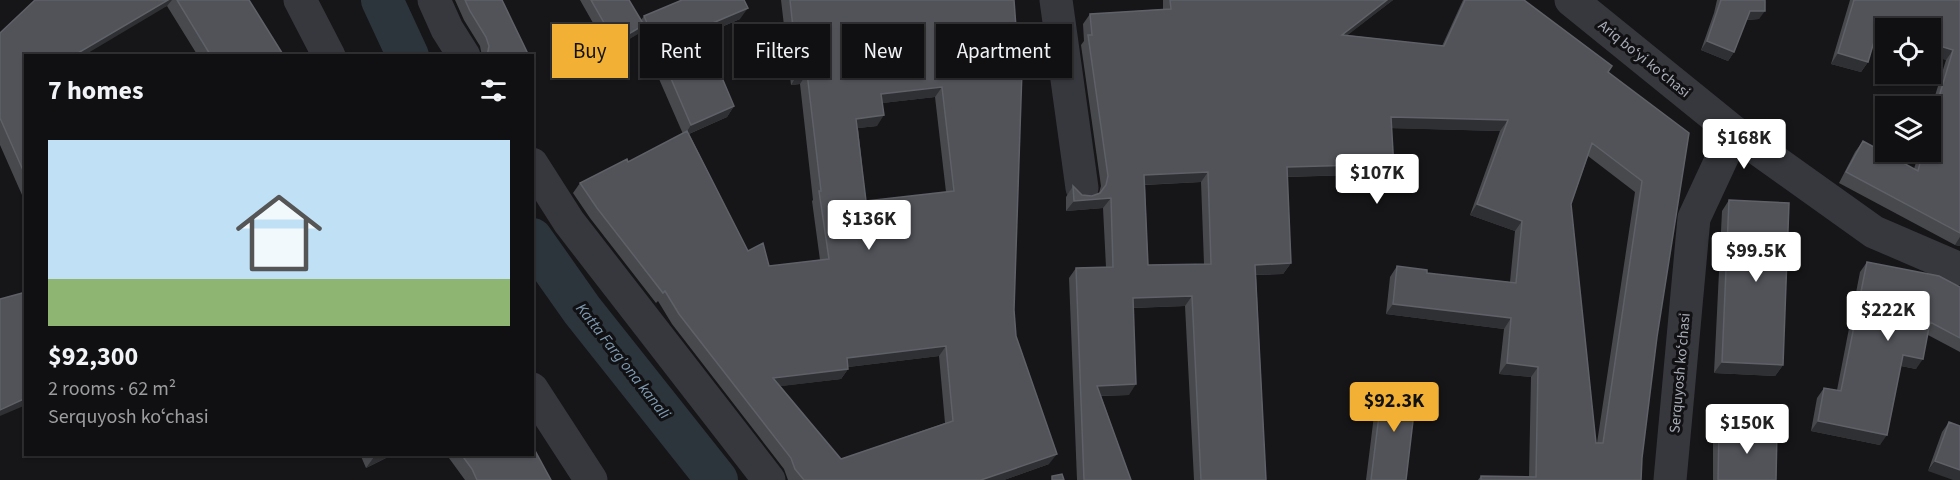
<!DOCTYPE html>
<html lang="en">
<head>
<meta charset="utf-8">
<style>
	:root { --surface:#101012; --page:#19191b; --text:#f1f3f6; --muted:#9c9d9f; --line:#303032; --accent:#f2b134 }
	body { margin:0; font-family:"Source Sans 3",sans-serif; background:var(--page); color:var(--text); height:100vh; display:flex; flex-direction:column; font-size:22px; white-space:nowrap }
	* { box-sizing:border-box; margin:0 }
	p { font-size:20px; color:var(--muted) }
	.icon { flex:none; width:33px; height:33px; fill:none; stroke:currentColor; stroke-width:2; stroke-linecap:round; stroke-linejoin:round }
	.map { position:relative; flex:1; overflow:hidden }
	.sheet { position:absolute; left:24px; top:54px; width:510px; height:402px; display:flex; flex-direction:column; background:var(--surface); border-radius:0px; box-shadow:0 2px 4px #0004,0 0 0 2px var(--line) }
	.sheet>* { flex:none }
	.guide { position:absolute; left:552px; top:24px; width:570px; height:54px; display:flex; gap:12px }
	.tools { position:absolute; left:1875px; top:18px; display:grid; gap:12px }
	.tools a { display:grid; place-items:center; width:66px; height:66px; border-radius:0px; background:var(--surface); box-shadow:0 2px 4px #0004,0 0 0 2px var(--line); font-size:30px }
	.price { position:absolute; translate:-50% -51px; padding:0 14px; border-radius:6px; background:#fff; color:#222; font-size:20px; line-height:39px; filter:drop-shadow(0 2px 3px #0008) }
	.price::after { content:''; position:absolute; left:50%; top:36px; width:18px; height:14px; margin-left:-9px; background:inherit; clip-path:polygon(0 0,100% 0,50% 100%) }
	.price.on { background:var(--accent); color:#111 }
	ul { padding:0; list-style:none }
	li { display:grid; align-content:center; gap:12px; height:318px; padding:0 24px }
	li span { display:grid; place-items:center; height:186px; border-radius:0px; color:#555 }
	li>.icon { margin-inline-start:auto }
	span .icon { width:108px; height:108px; fill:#fffc; stroke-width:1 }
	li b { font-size:26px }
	h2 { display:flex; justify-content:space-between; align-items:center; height:72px; padding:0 24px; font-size:26px }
	.pill { padding:0 21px; border-radius:0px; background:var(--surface); box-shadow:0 2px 4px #0004,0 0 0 2px var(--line); font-size:21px; line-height:54px }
	.pill.on { background:var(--accent); color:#111 }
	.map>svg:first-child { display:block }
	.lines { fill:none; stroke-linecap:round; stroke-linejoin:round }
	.canal { stroke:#2c353c; stroke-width:42 }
	.minor { stroke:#37383d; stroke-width:33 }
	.wall { fill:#47494d; fill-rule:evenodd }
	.shaded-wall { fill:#2f3033 }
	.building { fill:#525359; stroke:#5f6168; stroke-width:1.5; fill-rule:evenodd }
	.labels { text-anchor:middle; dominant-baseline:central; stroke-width:6; stroke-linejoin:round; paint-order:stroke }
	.street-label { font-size:15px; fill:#a8adb8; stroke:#111113 }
	.water-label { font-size:16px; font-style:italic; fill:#7f9bb3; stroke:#111113 }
</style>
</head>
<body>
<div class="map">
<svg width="1960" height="480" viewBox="0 0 1960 480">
	<rect width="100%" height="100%" fill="#161618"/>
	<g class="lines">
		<path class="canal" d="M382 0 408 56
			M532 239 582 310 717 480"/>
		<path class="minor" d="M300 0 329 56
			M434 0 447 29 464 56
			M1056 0 1082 188
			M1571 0 1734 132 1874 232 1960 269
			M532 164 569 222 769 480
			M532 389 591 480
			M1670 480 1694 218 1734 132"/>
	</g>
	<path class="wall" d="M35 0H249L284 56H198L167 6 26 56V204L0 145V33Z
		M455 0H502L529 56H482L480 46 464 20Z
		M580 0H629L641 20 644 16 740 19 703 35 734 106 727 117 689 134 748 251 769 266 820 260 812 201 813 200 800 84 791 85 781 0H1014V310L1016 336 1049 464 1004 480H788L784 469 672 324 658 301 656 303 590 218 573 193 580 183 628 162 683 134 639 33 609 51ZM935 97 946 192 866 201 858 128 877 126 882 103ZM939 356 945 423 841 459 780 386 841 379 848 369V367Z
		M1163 0H1393L1347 35 1442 46 1463 0H1524L1608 72 1689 133 1657 337 1642 458 1641 480H1478L1481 476H1529L1531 377 1499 374 1504 329 1386 314 1390 277 1397 266 1427 273 1510 282 1515 231 1470 215 1500 131 1392 128 1387 180 1352 182V175L1287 177 1291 263 1283 274 1256 275 1266 480H1194L1185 306 1133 308 1129 395 1101 396 1131 480H1077L1069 278 1076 268 1106 267 1103 208 1066 211V197L1073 186 1082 195 1092 196 1099 193 1101 186 1081 45 1084 41 1083 24 1090 14 1163 9ZM1588 156 1635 192 1597 443H1596L1571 204ZM1201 182 1204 264 1148 265 1145 185Z
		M1717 0H1765L1759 19 1746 20 1734 52 1728 61 1701 50 1714 13Z
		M1850 0H1960V246L1955 245 1839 183 1855 152 1863 141 1914 169 1919 152H1930V112L1946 60 1886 28V43L1875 39 1868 62 1861 72 1831 64Z
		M1729 200 1783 365 1775 376 1714 373 1722 211Z
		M1867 262 1960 287V352L1928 335 1916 369 1901 366 1880 445 1811 431 1817 398 1824 388 1837 390 1860 272Z
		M1383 383 1406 480H1366L1377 391Z
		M1949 422 1960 426 1928 471 1942 432Z
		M1719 429 1776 480H1713V438Z
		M360 454H394L366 468Z
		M446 454H532L551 480H465Z"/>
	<path class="shaded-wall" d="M168 0H172L167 6 83 56H73Z
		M1387 0H1393L1335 45 1342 35Z
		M748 8 740 19 693 39 701 28Z
		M1750 11H1765L1759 19 1744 20Z
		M644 25 638 34 609 51 615 42Z
		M1878 28 1886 30V43L1871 38Z
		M1707 41 1734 52 1728 61 1701 50Z
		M1930 43 1953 50 1946 60 1930 56Z
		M1838 53 1868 62 1861 72 1831 64Z
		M807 73 800 84 791 85 798 74Z
		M942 87 935 97 874 104 881 94Z
		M734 106 727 117 684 136 691 125Z
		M884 115 877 126 849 129 856 119Z
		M1391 117 1508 120 1500 131 1384 128Z
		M1359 165 1352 175 1280 177 1287 167Z
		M1394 169 1387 180 1352 182 1359 171Z
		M1208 172 1201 182 1137 185 1144 175Z
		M1111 198 1103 208 1066 211 1074 201Z
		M1477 204 1522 221 1515 231 1470 215Z
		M1960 237V246L1955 245Z
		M1291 263 1283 274 1248 275 1255 265Z
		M1192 296 1185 306 1126 308 1133 298Z
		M1393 304 1511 318 1504 329 1386 314Z
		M946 346 939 356 840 368 847 358Z
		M1903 355 1923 359 1916 369 1896 365Z
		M1722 362 1783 365 1775 376 1714 373Z
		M1507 363 1538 367 1531 377 1499 374Z
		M848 369 841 379 766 388 773 378Z
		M1136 384 1129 395 1090 396 1097 386Z
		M26 398V405L0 416V410Z
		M1818 421 1887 435 1880 445 1811 431Z
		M380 454H394L366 468 374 457Z
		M1057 454 1049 464 1004 480H981Z
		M1935 461 1960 470V480H1953L1928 471Z"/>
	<path class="building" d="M35 0H168L73 56H26V177L0 118V33Z
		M177 0H249L284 56H211Z
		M465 0H502L529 56H487L489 46 486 37 470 11Z
		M591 0H629L644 25 615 42Z
		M682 0H744L748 8 701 28 734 106 691 125 644 16Z
		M790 0H1014L1017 41 1023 40 1014 310 1016 336 1057 454 981 480H804L795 469 791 458 679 314 665 291 663 293 597 208 580 183 627 159 628 162 687 131 748 251 763 243 769 266 829 259 819 191H821L807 73 798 74ZM942 87 954 191 866 201 856 119 884 115 881 94ZM946 346 953 421 841 459 773 378 848 369 847 358Z
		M1170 0H1387L1342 35 1444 46 1465 0H1524L1612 66 1608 72 1689 133 1657 337 1642 458 1641 480H1481V476L1536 477 1538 367 1507 363 1511 318 1393 304 1397 266 1427 270V273L1516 283 1522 221 1477 204 1508 120 1391 117 1394 169 1359 171V165L1287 167 1291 263 1255 265 1266 480H1201L1192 296 1133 298 1136 384 1097 386 1131 480H1084L1076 268 1113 267 1111 198 1074 201 1073 186 1082 195 1092 196 1100 193 1106 185 1108 176 1088 35H1092L1090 14 1171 9ZM1592 143 1642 181 1603 443H1596L1571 204ZM1208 172 1211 264 1148 265 1144 175Z
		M1721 0H1765V11H1750L1734 52 1707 41Z
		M1854 0H1960V233L1846 172 1863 141 1918 171 1923 152H1930V127L1953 50 1930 43V28H1886V30L1878 28 1868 62 1838 53Z
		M1729 200 1789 203 1783 365 1722 362Z
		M1867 262 1939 276 1960 287V338L1930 322 1923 359 1903 355 1887 435 1818 421 1824 388 1841 391Z
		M26 292V339L23 340 26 345V398L0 410V299Z
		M1383 383 1417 387 1406 480H1371Z
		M1949 422 1960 426V470L1935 461Z
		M1719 429 1777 430 1776 480H1718Z
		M532 445 551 480H477L472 469 461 454H532Z
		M1062 474 1064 480H1052V476Z"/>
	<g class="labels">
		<g class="street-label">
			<text transform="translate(1644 59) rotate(39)">Ariq boʻyi koʻchasi</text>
			<text transform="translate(1680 373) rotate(-85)">Serquyosh koʻchasi</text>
		</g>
		<g class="water-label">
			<text transform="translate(623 361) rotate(52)">Katta Farg'ona kanali</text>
		</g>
	</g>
</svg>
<div class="tools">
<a><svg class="icon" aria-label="locate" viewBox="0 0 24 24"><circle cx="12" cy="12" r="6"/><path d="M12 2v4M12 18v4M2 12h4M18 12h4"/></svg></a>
<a><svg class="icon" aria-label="layers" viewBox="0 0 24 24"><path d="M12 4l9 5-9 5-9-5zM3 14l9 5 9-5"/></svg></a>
</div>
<b class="price" style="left:1744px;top:170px">$168K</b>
<b class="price" style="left:1377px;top:205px">$107K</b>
<b class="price" style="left:869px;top:251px">$136K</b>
<b class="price" style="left:1756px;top:283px">$99.5K</b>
<b class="price" style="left:1888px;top:342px">$222K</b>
<b class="price on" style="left:1394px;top:433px">$92.3K</b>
<b class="price" style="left:1747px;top:455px">$150K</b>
<div class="guide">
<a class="pill on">Buy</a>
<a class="pill">Rent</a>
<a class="pill">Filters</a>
<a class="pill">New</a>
<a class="pill">Apartment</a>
</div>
<section class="sheet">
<h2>7 homes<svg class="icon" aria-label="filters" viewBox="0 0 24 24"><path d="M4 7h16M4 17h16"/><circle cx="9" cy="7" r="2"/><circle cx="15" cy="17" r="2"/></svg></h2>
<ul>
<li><span style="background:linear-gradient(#bfe0f5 75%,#8fb573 0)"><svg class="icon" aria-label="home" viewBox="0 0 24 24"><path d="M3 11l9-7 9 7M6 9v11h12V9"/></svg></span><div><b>$92,300</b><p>2 rooms · 62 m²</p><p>Serquyosh koʻchasi</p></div></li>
</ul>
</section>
</div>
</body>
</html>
